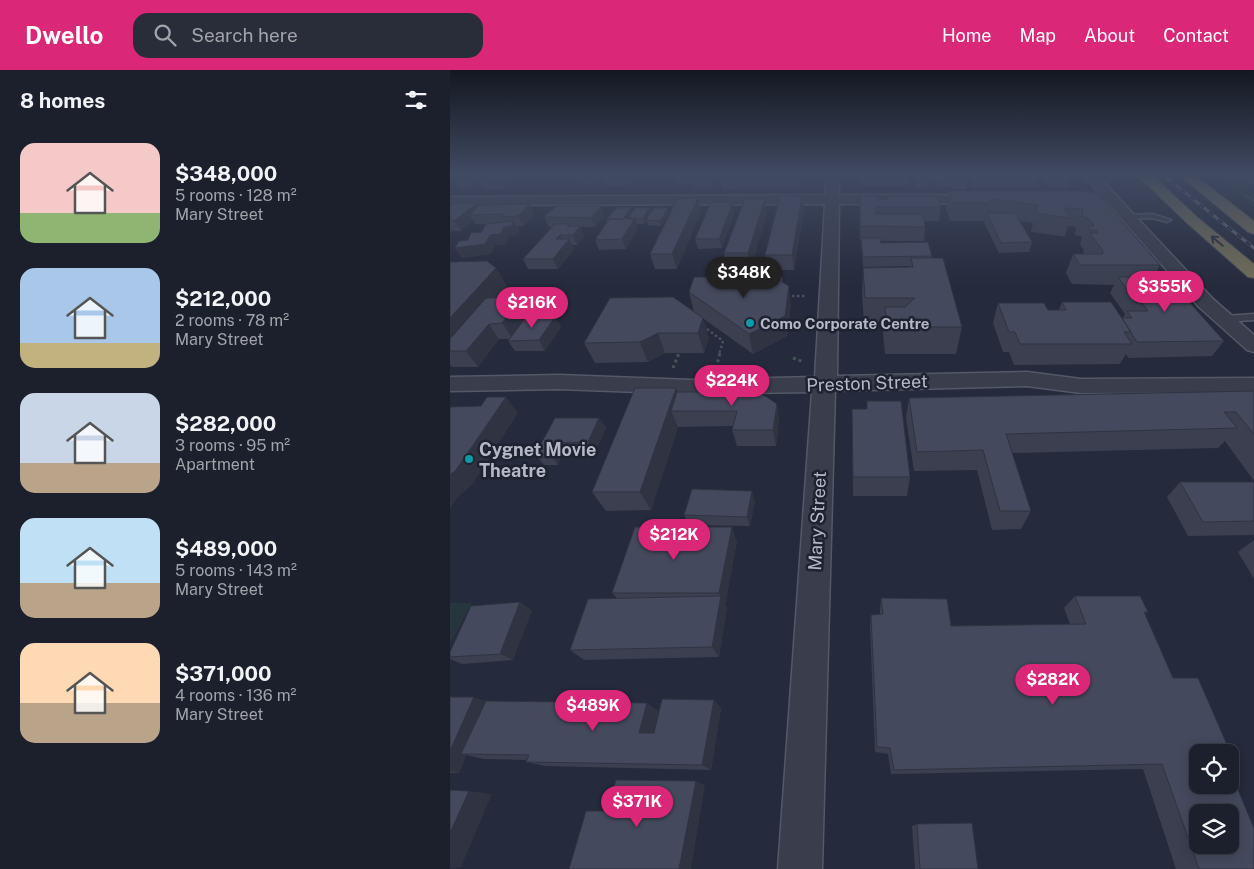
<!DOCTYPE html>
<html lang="en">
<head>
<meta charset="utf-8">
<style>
	:root { --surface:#1c202d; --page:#292d39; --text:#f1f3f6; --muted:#a0a3aa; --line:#3a3e49; --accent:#db2777 }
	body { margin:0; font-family:"Public Sans",sans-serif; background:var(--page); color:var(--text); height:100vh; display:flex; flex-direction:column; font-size:19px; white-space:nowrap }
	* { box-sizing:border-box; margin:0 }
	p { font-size:16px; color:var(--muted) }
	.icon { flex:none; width:28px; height:28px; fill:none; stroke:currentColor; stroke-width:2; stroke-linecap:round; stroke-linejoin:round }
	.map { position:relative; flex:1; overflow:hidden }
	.side { display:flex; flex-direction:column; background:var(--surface); width:450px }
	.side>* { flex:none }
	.controls { position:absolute; left:739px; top:674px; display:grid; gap:10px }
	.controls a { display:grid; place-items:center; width:50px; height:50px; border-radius:10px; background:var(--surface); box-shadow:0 2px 12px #0003,0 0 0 1px var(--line); font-size:25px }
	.price { position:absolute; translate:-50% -42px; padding:0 11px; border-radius:18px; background:var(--accent); color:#fff; font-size:16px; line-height:32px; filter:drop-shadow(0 1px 2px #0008) }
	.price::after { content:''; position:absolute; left:50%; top:30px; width:15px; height:11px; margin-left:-8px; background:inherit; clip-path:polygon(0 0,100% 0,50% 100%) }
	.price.on { background:#222; color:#fff }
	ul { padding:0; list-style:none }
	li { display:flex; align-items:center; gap:15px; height:125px; padding:0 20px }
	li span { display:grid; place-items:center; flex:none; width:140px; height:100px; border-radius:15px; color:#555 }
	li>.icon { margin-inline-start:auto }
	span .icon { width:60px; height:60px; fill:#fffc; stroke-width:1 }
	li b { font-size:21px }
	h2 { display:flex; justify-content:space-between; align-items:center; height:60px; padding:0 20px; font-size:21px }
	header { display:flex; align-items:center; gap:30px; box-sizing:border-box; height:70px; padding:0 25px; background:var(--accent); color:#fff }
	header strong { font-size:24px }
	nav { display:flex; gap:28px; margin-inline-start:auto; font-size:18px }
	.search { width:350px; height:45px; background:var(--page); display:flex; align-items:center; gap:12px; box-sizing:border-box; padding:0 18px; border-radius:15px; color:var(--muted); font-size:19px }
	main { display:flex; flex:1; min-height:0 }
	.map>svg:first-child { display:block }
	.green { fill:#27363d }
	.water { fill:#3c4464 }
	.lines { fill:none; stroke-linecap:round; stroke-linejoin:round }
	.service-casing { stroke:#545867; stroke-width:3 }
	.minor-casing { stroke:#545867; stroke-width:3 }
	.motorway-casing { stroke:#414554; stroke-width:2 }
	.path-far2 { stroke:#45535a; stroke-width:2; stroke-dasharray:2 2; stroke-linecap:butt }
	.path-far1 { stroke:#45535a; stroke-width:2.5; stroke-dasharray:2.5 2.5; stroke-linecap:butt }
	.path { stroke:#45535a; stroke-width:3; stroke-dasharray:3 3; stroke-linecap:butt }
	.service { fill:#393d4c; fill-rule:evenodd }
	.minor { fill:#393d4c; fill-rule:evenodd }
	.motorway { fill:#716d57; fill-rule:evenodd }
	.rail-casing { stroke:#5b6073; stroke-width:3 }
	.rail { stroke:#1e2231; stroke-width:2; stroke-dasharray:6; stroke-linecap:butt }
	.wall { fill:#3b3f50; fill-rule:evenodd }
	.shaded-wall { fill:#303341 }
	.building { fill:#45495d; stroke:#303341; fill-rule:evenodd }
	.oneway { stroke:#2a2d37 }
	.culture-dot { fill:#0f9aa8; stroke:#1e2231; stroke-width:2 }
	.labels { text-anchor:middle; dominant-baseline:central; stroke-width:5; stroke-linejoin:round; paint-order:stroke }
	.far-poi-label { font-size:15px; font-weight:bold; fill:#b5b8c7; stroke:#1e2231; text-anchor:start }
	.street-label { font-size:18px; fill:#b5b8c7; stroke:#1e2231 }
	.poi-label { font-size:18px; font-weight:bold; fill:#b5b8c7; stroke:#1e2231; text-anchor:start }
</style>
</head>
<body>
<header>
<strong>Dwello</strong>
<div class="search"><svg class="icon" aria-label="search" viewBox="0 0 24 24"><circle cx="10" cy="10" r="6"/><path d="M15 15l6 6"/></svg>Search here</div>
<nav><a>Home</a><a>Map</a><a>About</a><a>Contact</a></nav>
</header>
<main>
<section class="side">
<h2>8 homes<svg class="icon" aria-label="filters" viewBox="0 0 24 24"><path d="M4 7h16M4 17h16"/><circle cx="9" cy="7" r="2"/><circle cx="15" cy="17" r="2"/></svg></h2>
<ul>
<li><span style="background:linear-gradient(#f6c9c9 70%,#8fb573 0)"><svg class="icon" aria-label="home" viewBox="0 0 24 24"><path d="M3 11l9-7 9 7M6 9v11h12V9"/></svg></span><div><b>$348,000</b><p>5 rooms · 128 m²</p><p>Mary Street</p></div></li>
<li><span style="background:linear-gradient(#a9c7e8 75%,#c2b280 0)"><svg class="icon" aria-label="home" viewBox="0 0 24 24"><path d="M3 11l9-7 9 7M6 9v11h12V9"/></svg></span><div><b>$212,000</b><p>2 rooms · 78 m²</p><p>Mary Street</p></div></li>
<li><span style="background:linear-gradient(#c9d6e8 70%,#b9a48a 0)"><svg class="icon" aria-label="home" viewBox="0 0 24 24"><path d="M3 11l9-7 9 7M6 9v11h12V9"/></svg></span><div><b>$282,000</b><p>3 rooms · 95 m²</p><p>Apartment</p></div></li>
<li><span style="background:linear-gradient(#bfe0f5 65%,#b9a48a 0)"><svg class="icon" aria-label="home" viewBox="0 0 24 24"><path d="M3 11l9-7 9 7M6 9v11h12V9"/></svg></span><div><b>$489,000</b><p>5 rooms · 143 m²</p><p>Mary Street</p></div></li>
<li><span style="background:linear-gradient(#ffd9b3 60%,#b9a48a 0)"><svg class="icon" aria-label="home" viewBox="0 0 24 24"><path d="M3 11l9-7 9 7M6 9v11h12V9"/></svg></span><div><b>$371,000</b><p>4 rooms · 136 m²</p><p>Mary Street</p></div></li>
</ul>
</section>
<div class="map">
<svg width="804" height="799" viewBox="0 0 804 799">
	<rect width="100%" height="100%" fill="#252a3c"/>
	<path class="green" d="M761 104C775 104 792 112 804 119V137Z
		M0 533H22L0 574Z"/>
	<path class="water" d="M771 104H804V115L784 111Z"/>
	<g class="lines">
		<defs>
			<path id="service" d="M702 144 721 150 717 152 702 148 679 149 676 147 679 145Z
				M804 244V250L775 252 770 249 775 246Z"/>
			<path id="minor" d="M377 104H389V125H532L539 129 532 133 389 134 387 306 577 302 631 309 804 308V322L631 323 577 316 385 321 372 799H328L362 322 242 324 109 319 0 321V307L109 305 242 310 365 307 375 134 0 135V127L375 125Z
				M633 104H646L763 229 804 265V282L797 280 749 237 657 132H611L609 129 611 126 616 125 650 124Z"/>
			<path id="motorway" d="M686 104H701L747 147 804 194V208L798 207 737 153Z
				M728 104H743L804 151V164L798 162Z"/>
		</defs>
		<use href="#service" class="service-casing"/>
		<use href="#minor" class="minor-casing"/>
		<use href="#motorway" class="motorway-casing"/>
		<path class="path-far2" d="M792 123 804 131"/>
		<path class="path-far1" d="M337 226H357
			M253 256 273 271 269 285"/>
		<path class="path" d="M343 288 354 292
			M223 298 229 283
			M266 298 270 283"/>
		<use href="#service" class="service"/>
		<use href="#minor" class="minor"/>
		<use href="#motorway" class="motorway"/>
		<defs>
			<path id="rail" d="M712 104 804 178"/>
		</defs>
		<use href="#rail" class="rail-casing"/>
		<use href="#rail" class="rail"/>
	</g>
	<path class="wall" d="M0 104 7 107 11 104H66L59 110 61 113 54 119H33L29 112 23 117 10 118 6 111 0 116Z
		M155 104 148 113 129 114 125 105Z
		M187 104 179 116H158L154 107Z
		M222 104H268L263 118H245L243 112V114H224L222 105Z
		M281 104H350V117L272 119 270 110Z
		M410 104H459V116H411Z
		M464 104H497L498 106V104H515L518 110 516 119H502L500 114V117H486L483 108V113H479V118H466Z
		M522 104H585L587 108 585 117H523L521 110Z
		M588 104H616L620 108 617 117H599Z
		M499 121H632L710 195 704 207 774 271 762 286 678 288 676 284 670 294 564 295 559 282H553L543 253 548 233 598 240H609L612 232 672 248H673L675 244 660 223 664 215 622 214 616 203 623 184H634L633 182 634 179 632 178 630 174 632 167 631 166 625 165 626 157 618 156 615 166H612L581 162 583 153 570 151 582 172 579 182 549 183 534 153 535 151H500L496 139Z
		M352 126 354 140 344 200H317L315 185Z
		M410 126 491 137 489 151H474L475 157 474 171H431V173L482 186V188L512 257 506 284H435L433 264 434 255H414L412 224 413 198 460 197V196L413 197 411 171H410Z
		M315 129 317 143 301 198H277L274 183Z
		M0 136H29L85 144 73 156H67L69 161 67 165 59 166 56 174 45 175 41 184 12 188 5 178 18 170 32 162 36 154H25L23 150 11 161H3L0 163Z
		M181 138 182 142H201L194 154H187L188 158 176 179 149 180 145 170 157 152 156 150Z
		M218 138 219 143 211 156 198 155 196 150Z
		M285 141 272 178 248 179 245 169Z
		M251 142 227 199H205L200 184Z
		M154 146 145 157H130L134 166 127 175H122L124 179 108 199H78L73 189 102 157H99L94 147Z
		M0 192 46 198 58 218 50 227H73L82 242 79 247H105L111 257 95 281H65L58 271 59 269H49L28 297H2L0 295Z
		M333 207V213L341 235 337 266 303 284 244 242 239 222Z
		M223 227 259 268 254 283H215L198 292 145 293 134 273Z
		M226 318 227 322 327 334 329 350 326 376H287L282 360 283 356 228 357 201 440 156 441 142 422Z
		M804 321V411L775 371 768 378 562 383 581 441 571 459 542 460 527 400 464 401 456 348 459 328Z
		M417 331 460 407 457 426H403L402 339H417Z
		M149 348 156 358 145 383H113L108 395H94L85 385Z
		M730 412H804V465L738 466 717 427Z
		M305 431 300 456 239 455 234 445Z
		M804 470V509L788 482Z
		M287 471 275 535 277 538 269 587 134 590 120 580 167 528 162 523Z
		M625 526H690L698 542 695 544 723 608H748L785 693 780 694V682H748V715H780V701L804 758V799H726L693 699 441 704 438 684 425 682 420 556 421 545 430 544V540L431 528 497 529 501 556 620 554 614 538ZM748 742H780V775H748Z
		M82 540 63 590 12 594 0 589V582Z
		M0 627 36 631 209 641 203 663 264 630 271 638 261 700 95 696 76 692 77 690 34 689 16 685 9 703H0Z
		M467 754 528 799H465L462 756Z"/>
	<path class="shaded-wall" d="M0 104H5L8 109H4L6 111 0 116Z
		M23 104H40L28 110 29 112 23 117 18 108Z
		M51 104H66L59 110 61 113 54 119 50 110Z
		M144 104H155L148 113Z
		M178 104H187L179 116 176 107Z
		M241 104H247L243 109V114L240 105Z
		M263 104H268L263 118 261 109Z
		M350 104 351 109 350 117 349 108Z
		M352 126 354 140 344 200 342 185Z
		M248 128 251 142 227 199 222 184Z
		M315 129 317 143 301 198 298 183Z
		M283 132 285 141 272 178 269 169Z
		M27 133 32 142 19 145 23 150 11 161 4 151Z
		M80 134 85 144 73 156 68 146Z
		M151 136 154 146 145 157 141 148Z
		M181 138 183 143 174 155 172 150Z
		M199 138 201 142 194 154 193 149Z
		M218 138 219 143 211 156 210 151Z
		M185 148 188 158 176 179 172 169Z
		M64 151 69 161 67 165 59 166 56 174 45 175 41 184 12 188 5 178 40 165Z
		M130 156 134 166 127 175 123 165Z
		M0 157 3 161 0 163Z
		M110 165 115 175 119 169 124 179 108 199 103 189 106 169Z
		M46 198 58 218 4 281H0V248Z
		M339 216 341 235 337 266 303 284 299 264Z
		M73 227 82 242 63 269 52 253Z
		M105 247 111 257 95 281 89 270Z
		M253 248 259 268 254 283 248 263Z
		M39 254 49 269 28 297 16 281Z
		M208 263 215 283 198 292 190 272Z
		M226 318 233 338 221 341 228 357 201 440 190 422Z
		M56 327 68 343 22 415 8 427 0 439V405Z
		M327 334 329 350 326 376 323 360Z
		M149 348 156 358 145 383 138 372Z
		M106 373 113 383 108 395 100 384Z
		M302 421 305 431 300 456 297 447Z
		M282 457 287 471 275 535 269 523Z
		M271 526 277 538 269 587 262 577Z
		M70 532 82 540 63 590 50 584Z
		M24 627 38 632 11 684 16 685 9 703 0 701V681Z
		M264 630 271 638 261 700 252 695Z
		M197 633 209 641 201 669 189 663Z
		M246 711 255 715 241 799H229Z
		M19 721 42 724 11 797 0 798V763Z"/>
	<path class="building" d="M11 104H23L18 108 4 109Z
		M36 104H56L50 110H28Z
		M126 104H145L125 105Z
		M157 104H178L176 107H154Z
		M222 104H241L240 105H222Z
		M245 104H263L261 109H243Z
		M272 104H350L349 108 270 110Z
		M410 104H459V107H411Z
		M466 104H484L479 105 480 109H467Z
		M484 104H497L500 112 487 113Z
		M501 104H515L518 110H503Z
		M523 104H585L587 108H525Z
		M598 104H616L620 108H602Z
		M499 121H632L647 123 710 195H630L623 184H653V181L640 163H647V161L640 160 637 156H644L638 148 632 147 633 139 614 138 621 148H618L586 143 588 135 551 130H541L540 133H503Z
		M330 126H352L342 185H315Z
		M410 126H428V129H437V126H488L491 137H426V144H473L475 157 410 156Z
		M248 128 222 184H200L227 129Z
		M295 129H315L298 183H274Z
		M261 132H283L269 169H245Z
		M5 133H27L4 151H0V136Z
		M80 134 68 146 52 147 55 144 19 145 30 135Z
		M106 136H151L141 148 94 147Z
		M166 138H181L173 149H159L158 150H156Z
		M185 138H199L193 149H178Z
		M204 138H218L210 151 196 150Z
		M537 143H565L582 172 551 173Z
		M185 148 172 169 145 170 159 149Z
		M64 151 62 156 54 157 51 164 40 165 35 174 5 178 9 171 18 170 21 163 32 162 36 154Z
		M105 154H119L117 156H130L123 165H110L106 169H119L103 189H73Z
		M411 168H430L431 173 478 172 482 186 413 187Z
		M461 188H493L512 257H437L435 237H455L465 228H415L413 198 463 197Z
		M37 191 46 198 0 248V192Z
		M244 207H333L332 212 339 216 335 246 299 264 239 222Z
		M668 207H717L774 271 687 272 672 248H682L677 241H698L692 233H687Z
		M73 227 52 253 39 254 16 281H0V269L36 228Z
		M223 227 253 248 248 263H208L190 272 134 273 160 228Z
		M612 232H661L681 262H674L682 274H570L565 262H559L548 233H594L598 240H616Z
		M76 247H105L89 270 58 271Z
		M185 318H226L190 422H142Z
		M804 321V364L786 342H774L787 358 556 364 581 441H550L533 380 467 382 459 328Z
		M227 322H309L327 334 323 360H282L287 341H221Z
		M37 327H56L6 400 0 405V337L31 336Z
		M417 331H451L460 407H403L402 339H417Z
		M105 348H149L138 372 106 373 100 384 85 385Z
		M730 412H804V451L753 452Z
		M242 419 302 421 297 447 234 445Z
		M185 457H282L269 523H162Z
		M271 526 262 577 120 580 138 529Z
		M625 526H690L698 542H694L723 608H748L785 693H780V682H748V694L738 695H748V715H780V701L804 758V799H749L712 694 444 700 440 678 427 677 421 545 433 544 431 528 497 529 501 556 636 554ZM748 742H780V775H748Z
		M70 532 50 584 0 587V582L21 536Z
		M0 627H24L0 681Z
		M212 629 264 630 252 695 76 692 79 685 11 684 36 631 197 633 189 663H204Z
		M166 710 246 711 229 799H119L136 741H157Z
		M0 720 19 721 0 763Z
		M522 753 528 799H470L467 754Z"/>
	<defs><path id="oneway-shaft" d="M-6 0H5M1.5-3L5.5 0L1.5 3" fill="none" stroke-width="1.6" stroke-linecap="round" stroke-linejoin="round" transform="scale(1.25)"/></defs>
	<use class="oneway" href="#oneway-shaft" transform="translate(767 171) rotate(-140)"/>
	<linearGradient id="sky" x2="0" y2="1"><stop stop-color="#141721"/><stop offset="0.48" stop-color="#404a61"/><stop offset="1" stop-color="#404a61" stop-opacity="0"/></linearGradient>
	<rect width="804" height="216" fill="url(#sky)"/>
	<g class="culture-dot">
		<circle cx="300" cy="253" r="5"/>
		<circle cx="19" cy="389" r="5"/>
	</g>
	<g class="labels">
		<g class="far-poi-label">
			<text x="310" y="253">Como Corporate Centre</text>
		</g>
		<g class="street-label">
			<text transform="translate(417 313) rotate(-2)">Preston Street</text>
			<text transform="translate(367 451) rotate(-87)">Mary Street</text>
		</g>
		<g class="poi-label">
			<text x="29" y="379">Cygnet Movie<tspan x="29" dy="21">Theatre</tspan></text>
		</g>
	</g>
</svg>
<div class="controls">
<a><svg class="icon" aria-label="locate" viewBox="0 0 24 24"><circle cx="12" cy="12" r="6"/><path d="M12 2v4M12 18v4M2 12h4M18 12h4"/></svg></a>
<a><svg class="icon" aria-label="layers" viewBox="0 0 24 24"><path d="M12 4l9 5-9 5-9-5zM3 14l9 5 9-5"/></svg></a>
</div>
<b class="price on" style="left:294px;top:229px">$348K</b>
<b class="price" style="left:715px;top:243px">$355K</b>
<b class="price" style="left:82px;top:259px">$216K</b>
<b class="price" style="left:282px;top:337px">$224K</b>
<b class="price" style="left:224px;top:491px">$212K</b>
<b class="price" style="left:603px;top:636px">$282K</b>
<b class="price" style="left:143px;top:662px">$489K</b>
<b class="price" style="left:187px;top:758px">$371K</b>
</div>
</main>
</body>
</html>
